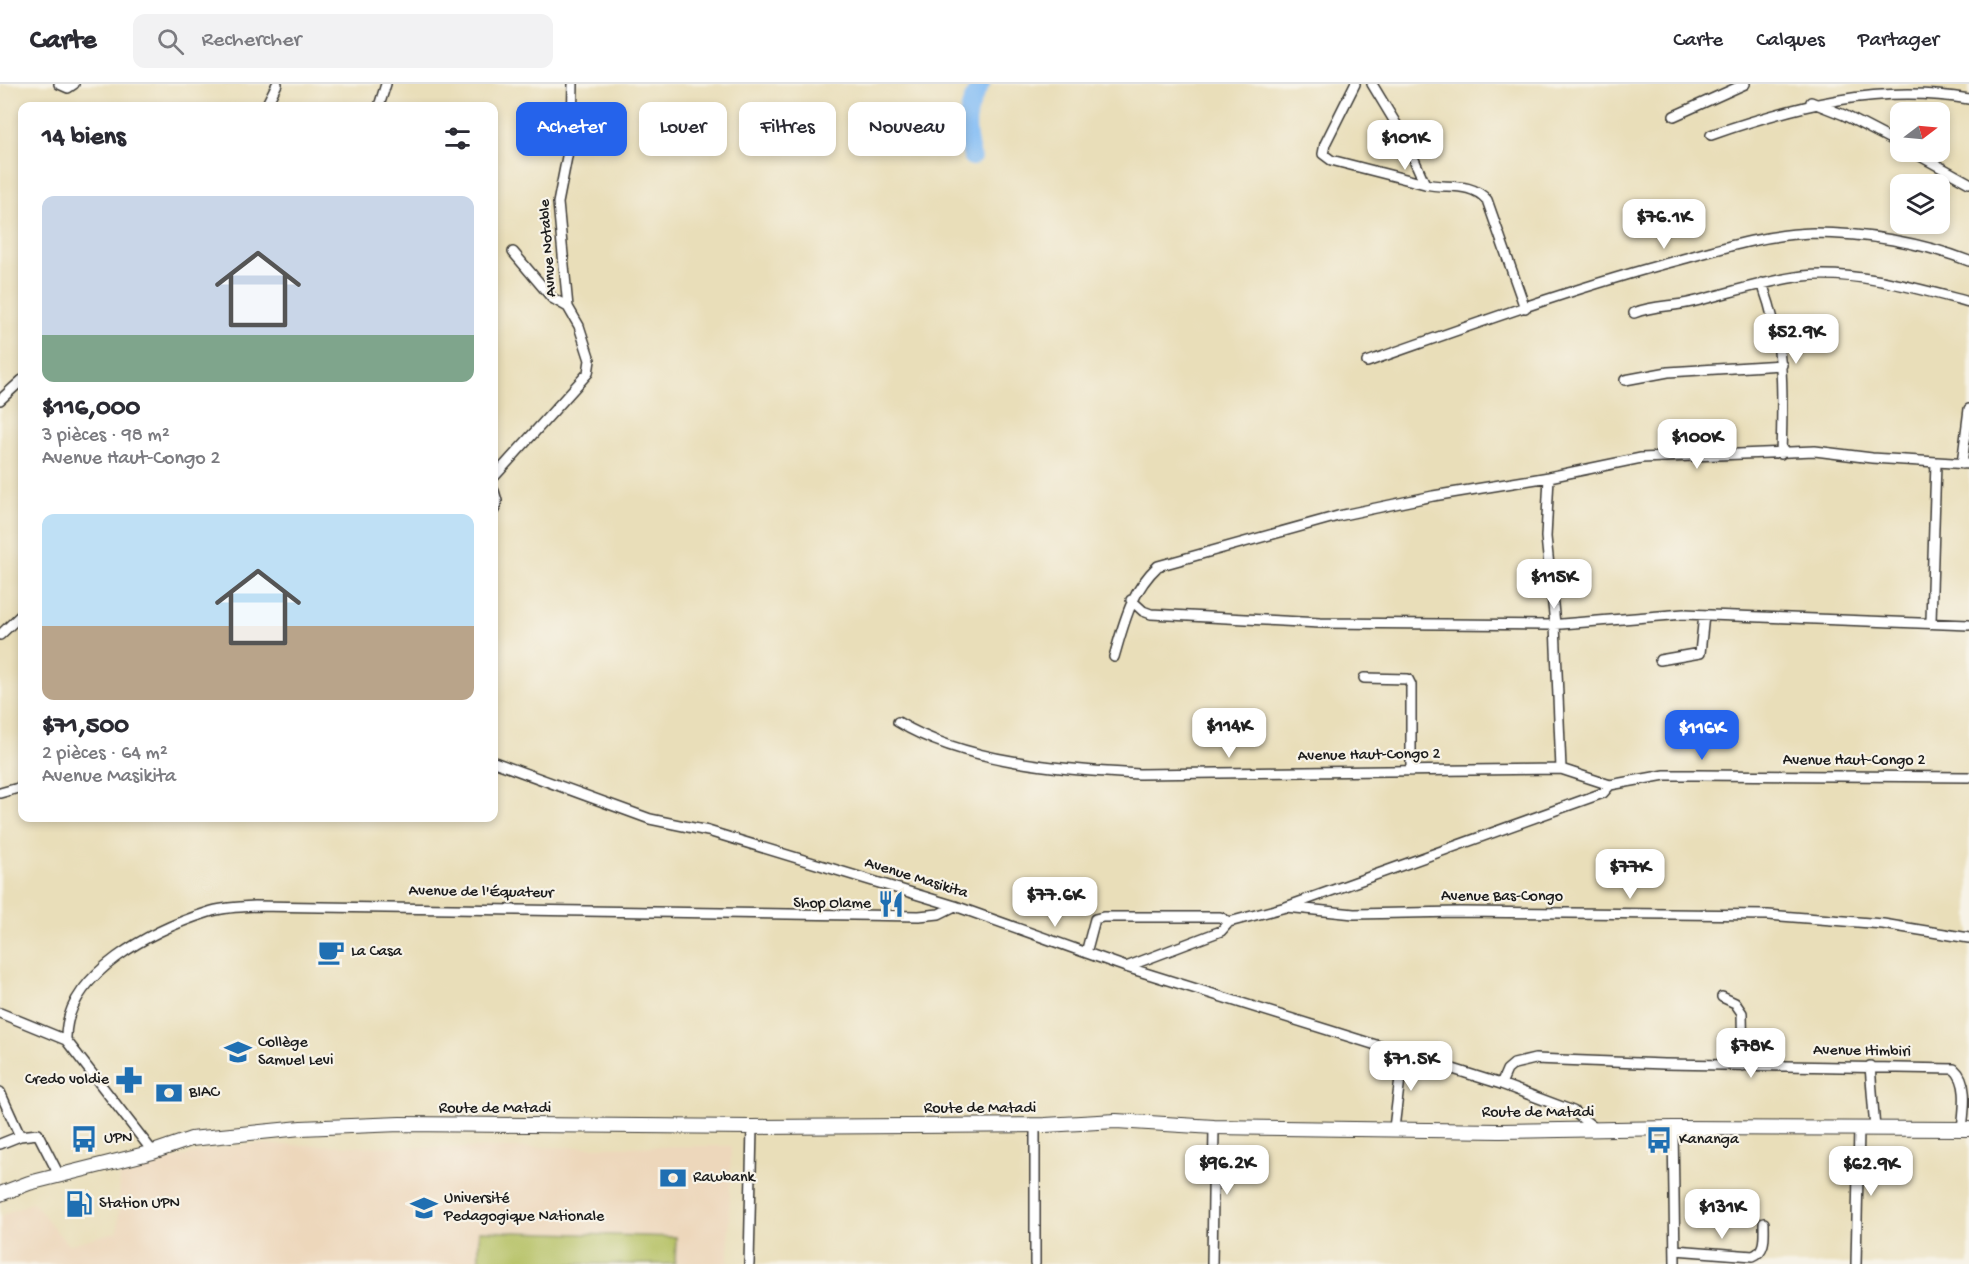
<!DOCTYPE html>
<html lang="fr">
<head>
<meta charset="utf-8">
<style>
	:root { --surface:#fff; --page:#f2f2f3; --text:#2b2b33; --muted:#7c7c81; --line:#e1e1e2; --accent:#2563eb }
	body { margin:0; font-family:"Gochi Hand",sans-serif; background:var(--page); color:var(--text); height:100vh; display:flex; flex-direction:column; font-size:22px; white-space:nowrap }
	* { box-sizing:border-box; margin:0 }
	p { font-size:20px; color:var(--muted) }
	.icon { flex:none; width:33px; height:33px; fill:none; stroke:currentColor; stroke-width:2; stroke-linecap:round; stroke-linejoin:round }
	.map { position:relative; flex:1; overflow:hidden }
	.drawer { position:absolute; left:18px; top:18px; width:480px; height:720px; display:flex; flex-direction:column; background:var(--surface); border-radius:12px; box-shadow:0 3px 9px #0003 }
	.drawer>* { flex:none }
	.hud { position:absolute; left:516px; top:18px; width:570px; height:54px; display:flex; gap:12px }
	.needle { width:39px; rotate:74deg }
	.controls { position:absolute; left:1890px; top:18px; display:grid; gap:12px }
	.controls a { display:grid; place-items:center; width:60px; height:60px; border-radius:12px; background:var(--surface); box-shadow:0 3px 9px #0003; font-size:30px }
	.price { position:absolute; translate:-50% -51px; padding:0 14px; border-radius:12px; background:#fff; color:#222; font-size:20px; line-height:39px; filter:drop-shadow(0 2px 3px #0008) }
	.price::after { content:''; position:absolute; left:50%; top:36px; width:18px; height:14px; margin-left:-9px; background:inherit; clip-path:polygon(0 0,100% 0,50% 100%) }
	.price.current { background:var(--accent); color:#fff }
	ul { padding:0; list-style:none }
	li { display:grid; align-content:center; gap:12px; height:318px; padding:0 24px }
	li span { display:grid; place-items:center; height:186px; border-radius:12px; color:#555 }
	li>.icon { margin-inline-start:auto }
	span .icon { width:108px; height:108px; fill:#fffc; stroke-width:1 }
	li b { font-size:26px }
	h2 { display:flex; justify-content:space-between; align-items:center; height:72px; padding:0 24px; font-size:26px }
	.pill { padding:0 21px; border-radius:12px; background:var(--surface); box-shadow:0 3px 9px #0003; font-size:21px; line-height:54px }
	.pill.current { background:var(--accent); color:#fff }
	header { display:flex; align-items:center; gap:36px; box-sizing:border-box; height:84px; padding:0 30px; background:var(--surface); border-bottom:2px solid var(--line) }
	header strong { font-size:28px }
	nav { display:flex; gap:33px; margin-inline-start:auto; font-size:21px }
	.search { width:420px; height:54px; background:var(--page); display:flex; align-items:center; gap:15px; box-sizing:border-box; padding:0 21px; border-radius:12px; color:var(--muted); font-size:22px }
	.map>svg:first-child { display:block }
	.built { fill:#edd7bb }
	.green { fill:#b3bf61; stroke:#686e3e; stroke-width:1.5 }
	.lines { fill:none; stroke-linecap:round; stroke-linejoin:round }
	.river { stroke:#84bdf5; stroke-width:18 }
	.street-casing { stroke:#3b3934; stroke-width:12 }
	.primary-casing { stroke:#3b3934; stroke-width:16 }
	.street { stroke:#fff; stroke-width:9 }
	.primary { stroke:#fff; stroke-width:14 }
	.labels { text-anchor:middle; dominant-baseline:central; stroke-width:4.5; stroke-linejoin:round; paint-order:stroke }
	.street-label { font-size:16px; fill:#1c1c1c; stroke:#f7f3e8 }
	.poi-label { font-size:16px; fill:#1c1c1c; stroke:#f7f3e8; text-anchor:start }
</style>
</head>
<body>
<header>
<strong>Carte</strong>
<div class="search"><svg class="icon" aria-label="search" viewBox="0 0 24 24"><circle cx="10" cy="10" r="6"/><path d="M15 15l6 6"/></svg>Rechercher</div>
<nav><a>Carte</a><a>Calques</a><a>Partager</a></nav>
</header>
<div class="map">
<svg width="1969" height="1180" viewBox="0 0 1969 1180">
	<rect width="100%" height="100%" fill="#f7f3e8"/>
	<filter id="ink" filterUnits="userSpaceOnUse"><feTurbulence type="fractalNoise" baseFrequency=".0167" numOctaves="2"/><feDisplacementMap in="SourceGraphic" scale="12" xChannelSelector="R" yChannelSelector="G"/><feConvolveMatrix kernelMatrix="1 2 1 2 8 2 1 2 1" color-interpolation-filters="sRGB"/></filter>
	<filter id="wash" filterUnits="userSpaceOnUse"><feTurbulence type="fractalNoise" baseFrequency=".008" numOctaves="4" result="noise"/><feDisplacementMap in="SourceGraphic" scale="24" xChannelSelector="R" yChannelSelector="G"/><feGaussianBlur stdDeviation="1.35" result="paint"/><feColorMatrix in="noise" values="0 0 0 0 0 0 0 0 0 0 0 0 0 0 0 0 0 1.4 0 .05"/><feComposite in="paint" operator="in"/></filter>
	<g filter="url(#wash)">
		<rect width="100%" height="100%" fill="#e9deb9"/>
		<path class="built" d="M255 1060 455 1064 731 1062 728 1180H0V1134L4 1130 33 1118 68 1161 118 1147 120 1089 207 1066Z"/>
		<path class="green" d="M479 1147 676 1153 675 1180H479Z"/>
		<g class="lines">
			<path class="river" d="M972 73C964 44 965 26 981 0"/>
		</g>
	</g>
	<g filter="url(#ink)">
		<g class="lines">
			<defs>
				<path id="street" d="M59 0 68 4 74 0
					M1355 0 1325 60 1323 70 1331 76 1425 100
					M1372 0 1404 53 1425 100C1447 105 1470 97 1487 116L1525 224
					M1811 18 1844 31 1900 60
					M266 22 277 0
					M379 22 386 0
					M1674 32 1745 0
					M1711 51C1797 21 1878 0 1969 15
					M1913 68 1969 99
					M513 168 552 214 568 223
					M1762 199C1785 262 1783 305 1781 370
					M1634 229C1653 221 1672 223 1692 218 1729 209 1764 197 1803 192 1854 186 1919 205 1969 218
					M1367 278C1470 242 1573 204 1679 176 1722 164 1768 150 1813 149 1864 149 1921 158 1969 177
					M1625 296 1668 288 1782 281
					M0 316 22 296
					M1962 380 1969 325
					M1969 380 1872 374 1815 367 1641 374 1549 393 1546 453 1555 540 1561 685 1610 701 1665 691H1697L1969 693
					M494 393 588 289 590 276 579 242 568 223 558 119 572 47 573 0
					M494 407 497 417 494 426
					M1131 516 1143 527 1151 530 1320 539 1549 541 1684 530 1969 541
					M1931 537 1936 379
					M0 551 22 530
					M1114 573C1124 539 1131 507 1158 482L1338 432 1433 412 1549 393
					M1660 576 1700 569 1704 531
					M1364 594 1408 595 1411 601V687
					M898 638C963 678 1063 686 1139 690L1561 685
					M494 678 650 735 708 747 955 822 1126 883 1501 1000 1573 1027 1597 1046
					M0 709 22 703
					M1286 823 1354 830 1459 828 1768 831 1883 840 1969 854
					M1086 869 1095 835 1103 833H1220L1229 838
					M1126 883 1221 847 1229 838 1286 823 1603 709 1610 701
					M1722 913 1735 919 1742 929 1743 982
					M0 929 66 956 153 1068
					M66 956C64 889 155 845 209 828 223 823 240 823 255 822L919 832 939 830 955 822
					M1870 982 1875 1045
					M1501 1000 1507 986 1514 980 1535 975 1664 980 1954 985C1969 998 1964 1025 1962 1045
					M0 1008 20 1052
					M1394 1044 1403 969
					M1673 1044 1675 1180
					M0 1060 20 1052 38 1050 59 1091
					M1675 1166 1753 1172C1766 1167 1764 1152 1764 1139
					M749 1180 752 1043
					M1035 1180V1041
					M1212 1180 1214 1043
					M1856 1180 1859 1045"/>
				<path id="primary" d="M0 1110 29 1099 153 1068 191 1055 301 1044 400 1040 752 1043 1045 1041 1116 1037 1214 1043 1500 1047 1673 1044 1969 1045"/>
			</defs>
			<use href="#street" class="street-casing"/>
			<use href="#primary" class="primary-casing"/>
			<use href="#street" class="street"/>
			<use href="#primary" class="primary"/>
		</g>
	</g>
	<defs>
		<symbol id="restaurant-bare" viewBox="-9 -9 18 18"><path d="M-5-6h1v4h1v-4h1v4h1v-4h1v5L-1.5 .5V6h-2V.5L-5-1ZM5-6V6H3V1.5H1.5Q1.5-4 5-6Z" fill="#1f6fb2" stroke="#f7f3e8" stroke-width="2.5" paint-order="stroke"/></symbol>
		<symbol id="cafe-bare" viewBox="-9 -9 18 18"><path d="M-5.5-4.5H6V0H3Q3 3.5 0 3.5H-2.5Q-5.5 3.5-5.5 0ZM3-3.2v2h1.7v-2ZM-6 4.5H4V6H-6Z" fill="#1f6fb2" stroke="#f7f3e8" stroke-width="2.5" paint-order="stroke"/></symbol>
		<symbol id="school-bare" viewBox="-9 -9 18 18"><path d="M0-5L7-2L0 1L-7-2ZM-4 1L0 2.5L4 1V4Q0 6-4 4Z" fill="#1f6fb2" stroke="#f7f3e8" stroke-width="2.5" paint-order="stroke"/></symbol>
		<symbol id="pharmacy-bare" viewBox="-9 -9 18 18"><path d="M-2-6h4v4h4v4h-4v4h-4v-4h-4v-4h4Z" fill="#1f6fb2" stroke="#f7f3e8" stroke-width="2.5" paint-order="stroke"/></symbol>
		<symbol id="bank-bare" viewBox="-9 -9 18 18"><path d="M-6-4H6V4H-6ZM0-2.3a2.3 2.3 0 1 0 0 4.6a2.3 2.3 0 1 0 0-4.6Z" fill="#1f6fb2" stroke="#f7f3e8" stroke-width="2.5" paint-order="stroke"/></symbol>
		<symbol id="bus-bare" viewBox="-9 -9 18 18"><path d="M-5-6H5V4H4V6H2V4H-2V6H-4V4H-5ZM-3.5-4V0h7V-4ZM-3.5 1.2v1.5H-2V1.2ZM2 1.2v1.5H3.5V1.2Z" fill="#1f6fb2" stroke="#f7f3e8" stroke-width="2.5" paint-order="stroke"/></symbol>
		<symbol id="fuel-bare" viewBox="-9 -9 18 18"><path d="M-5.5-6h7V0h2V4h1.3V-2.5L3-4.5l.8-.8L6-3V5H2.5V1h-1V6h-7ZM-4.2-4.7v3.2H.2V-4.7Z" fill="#1f6fb2" stroke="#f7f3e8" stroke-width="2.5" paint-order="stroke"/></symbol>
		<symbol id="university-bare" viewBox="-9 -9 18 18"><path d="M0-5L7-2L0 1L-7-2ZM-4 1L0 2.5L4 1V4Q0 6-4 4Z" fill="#1f6fb2" stroke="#f7f3e8" stroke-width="2.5" paint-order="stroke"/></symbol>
	</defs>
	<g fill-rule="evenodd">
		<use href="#restaurant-bare" x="872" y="801" width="38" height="38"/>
		<use href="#cafe-bare" x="312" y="849" width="38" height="38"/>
		<use href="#school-bare" x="219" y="949" width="38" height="38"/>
		<use href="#pharmacy-bare" x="110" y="977" width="38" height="38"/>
		<use href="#bank-bare" x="150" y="990" width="38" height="38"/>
		<use href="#bus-bare" x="65" y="1036" width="38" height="38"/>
		<use href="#bus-bare" x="1640" y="1037" width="38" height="38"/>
		<use href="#bank-bare" x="654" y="1075" width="38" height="38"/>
		<use href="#fuel-bare" x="60" y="1101" width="38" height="38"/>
		<use href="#university-bare" x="405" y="1105" width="38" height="38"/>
	</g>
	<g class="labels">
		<g class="street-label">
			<text transform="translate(549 164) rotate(-94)">Avnue Notable</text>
			<text transform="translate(1369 672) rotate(-1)">Avenue Haut-Congo 2</text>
			<text x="1854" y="677">Avenue Haut-Congo 2</text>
			<text transform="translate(916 795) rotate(17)">Avenue Masikita</text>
			<text transform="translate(481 809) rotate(1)">Avenue de l'Équateur</text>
			<text x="1502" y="813">Avenue Bas-Congo</text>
			<text transform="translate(1862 968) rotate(1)">Avenue Itimbiri</text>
			<text x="495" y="1025">Route de Matadi</text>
			<text x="980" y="1025">Route de Matadi</text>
			<text x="1538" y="1029">Route de Matadi</text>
		</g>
		<g class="poi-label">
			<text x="871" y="820" text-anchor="end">Shop Olame</text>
			<text x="351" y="868">La Casa</text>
			<text x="258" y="959">Collège<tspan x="258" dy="18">Samuel Levi</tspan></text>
			<text x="109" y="996" text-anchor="end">Credo voldie</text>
			<text x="189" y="1009">BIAC</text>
			<text x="104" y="1055">UPN</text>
			<text x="1679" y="1056">Kananga</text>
			<text x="693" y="1094">Rawbank</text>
			<text x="444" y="1115">Université<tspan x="444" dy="18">Pedagogique Nationale</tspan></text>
			<text x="99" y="1120">Station UPN</text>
		</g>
	</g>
</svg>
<div class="controls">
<a><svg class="needle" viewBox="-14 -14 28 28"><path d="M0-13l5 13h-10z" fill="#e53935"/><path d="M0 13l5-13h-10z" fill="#7c7c81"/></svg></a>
<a><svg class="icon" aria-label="layers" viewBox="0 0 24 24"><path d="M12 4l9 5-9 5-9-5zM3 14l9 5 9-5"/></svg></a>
</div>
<b class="price" style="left:1405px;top:87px">$101K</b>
<b class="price" style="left:1664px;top:166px">$76.1K</b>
<b class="price" style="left:1796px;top:281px">$52.9K</b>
<b class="price" style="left:1697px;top:386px">$100K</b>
<b class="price" style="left:1554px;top:526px">$115K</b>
<b class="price" style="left:1229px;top:675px">$114K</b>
<b class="price current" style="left:1702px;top:677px">$116K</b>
<b class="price" style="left:1630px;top:816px">$77K</b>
<b class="price" style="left:1055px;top:844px">$77.6K</b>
<b class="price" style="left:1751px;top:995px">$78K</b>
<b class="price" style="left:1411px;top:1008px">$71.5K</b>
<b class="price" style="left:1227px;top:1112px">$96.2K</b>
<b class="price" style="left:1871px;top:1113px">$62.9K</b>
<b class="price" style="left:1722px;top:1156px">$131K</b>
<div class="hud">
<a class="pill current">Acheter</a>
<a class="pill">Louer</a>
<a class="pill">Filtres</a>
<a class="pill">Nouveau</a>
</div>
<section class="drawer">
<h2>14 biens<svg class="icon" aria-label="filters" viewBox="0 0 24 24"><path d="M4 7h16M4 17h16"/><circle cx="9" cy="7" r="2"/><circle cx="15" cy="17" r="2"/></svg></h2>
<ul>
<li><span style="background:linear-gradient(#c9d6e8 75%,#7fa58c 0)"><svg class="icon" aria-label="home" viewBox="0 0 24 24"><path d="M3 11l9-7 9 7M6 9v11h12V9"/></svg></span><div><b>$116,000</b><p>3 pièces · 98 m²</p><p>Avenue Haut-Congo 2</p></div></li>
<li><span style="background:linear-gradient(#bfe0f5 60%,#b9a48a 0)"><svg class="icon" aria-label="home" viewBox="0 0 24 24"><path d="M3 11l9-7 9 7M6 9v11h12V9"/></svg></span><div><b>$71,500</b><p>2 pièces · 64 m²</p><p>Avenue Masikita</p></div></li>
</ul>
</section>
</div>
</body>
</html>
